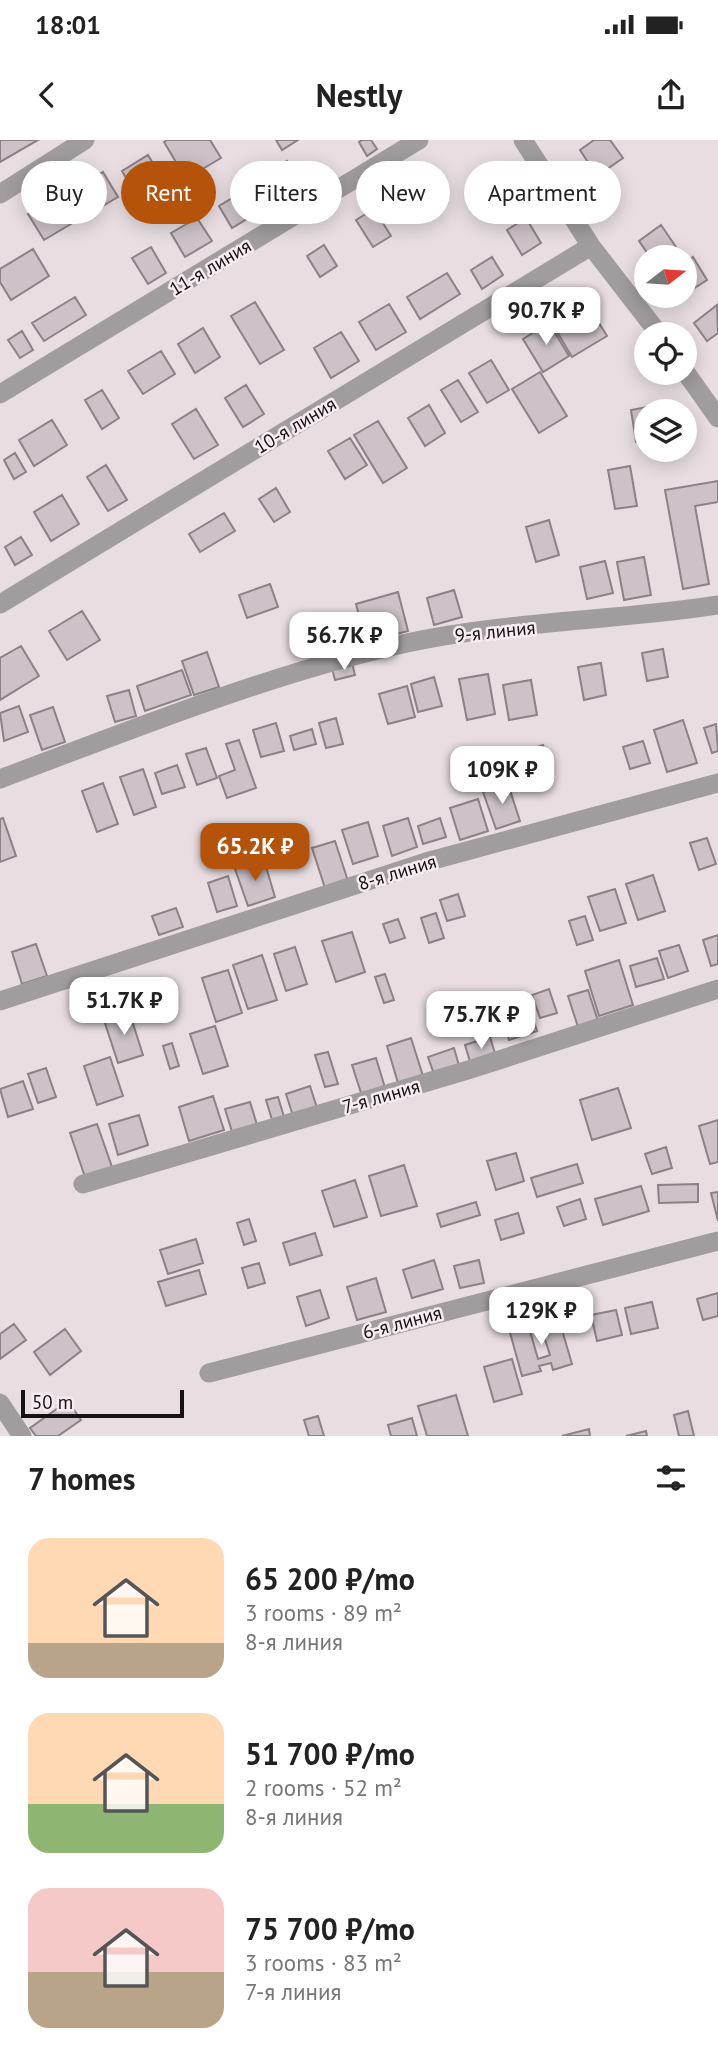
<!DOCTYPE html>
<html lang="en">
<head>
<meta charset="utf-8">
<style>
	:root { --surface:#fff; --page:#f6f6f6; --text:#222; --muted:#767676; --accent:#b45309 }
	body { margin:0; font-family:"PT Sans",sans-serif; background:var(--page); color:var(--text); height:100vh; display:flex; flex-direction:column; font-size:26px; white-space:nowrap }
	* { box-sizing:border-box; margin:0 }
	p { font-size:23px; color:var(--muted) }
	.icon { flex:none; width:38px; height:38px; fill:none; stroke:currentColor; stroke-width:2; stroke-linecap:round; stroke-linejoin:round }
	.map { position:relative; height:1296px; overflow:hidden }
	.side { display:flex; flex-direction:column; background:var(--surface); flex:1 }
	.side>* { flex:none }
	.guide { position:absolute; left:21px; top:21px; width:677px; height:63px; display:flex; gap:14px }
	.needle { width:46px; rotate:73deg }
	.fabs { position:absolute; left:634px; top:105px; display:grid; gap:14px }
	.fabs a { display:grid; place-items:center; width:63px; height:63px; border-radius:50%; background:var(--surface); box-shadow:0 4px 18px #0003; font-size:35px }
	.scale { position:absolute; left:21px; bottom:18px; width:163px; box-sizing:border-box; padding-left:7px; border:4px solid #161214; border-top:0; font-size:19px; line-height:24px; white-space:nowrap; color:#161214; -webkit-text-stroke:5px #f5ebf0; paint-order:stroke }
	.price { position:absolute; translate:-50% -60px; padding:0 16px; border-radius:14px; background:#fff; color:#222; font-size:23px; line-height:46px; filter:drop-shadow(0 2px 4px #0008) }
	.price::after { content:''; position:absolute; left:50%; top:42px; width:21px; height:16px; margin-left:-10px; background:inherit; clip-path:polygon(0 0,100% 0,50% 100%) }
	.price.selected { background:var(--accent); color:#fff }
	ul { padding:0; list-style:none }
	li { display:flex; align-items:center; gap:21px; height:175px; padding:0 28px }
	li span { display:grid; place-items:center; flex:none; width:196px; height:140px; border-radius:21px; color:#555 }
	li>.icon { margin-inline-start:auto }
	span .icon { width:84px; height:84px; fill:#fffc; stroke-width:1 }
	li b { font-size:30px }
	h2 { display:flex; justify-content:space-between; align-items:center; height:84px; padding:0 28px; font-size:30px }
	.chip { padding:0 24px; border-radius:32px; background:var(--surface); box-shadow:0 4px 18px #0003; font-size:24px; line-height:63px }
	.chip.selected { background:var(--accent); color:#fff }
	.status { display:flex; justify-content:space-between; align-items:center; height:49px; padding:0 35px; background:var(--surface); direction:ltr }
	.status svg { height:19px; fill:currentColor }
	header { display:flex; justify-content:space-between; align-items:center; height:91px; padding:0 28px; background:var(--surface); font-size:32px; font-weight:700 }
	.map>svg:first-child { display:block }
	.building { fill:#ccc2c7; stroke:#8b8186; stroke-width:2 }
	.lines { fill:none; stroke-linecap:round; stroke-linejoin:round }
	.street { stroke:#a19d9f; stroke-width:19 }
	.labels { text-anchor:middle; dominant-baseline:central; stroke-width:5; stroke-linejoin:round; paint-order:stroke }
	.street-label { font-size:19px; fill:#161214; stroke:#f5ebf0 }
</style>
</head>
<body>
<div class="status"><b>18:01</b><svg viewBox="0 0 49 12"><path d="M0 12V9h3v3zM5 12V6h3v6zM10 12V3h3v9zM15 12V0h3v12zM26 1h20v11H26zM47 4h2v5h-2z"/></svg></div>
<header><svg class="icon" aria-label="back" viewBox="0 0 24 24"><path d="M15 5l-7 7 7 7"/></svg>Nestly<svg class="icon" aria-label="share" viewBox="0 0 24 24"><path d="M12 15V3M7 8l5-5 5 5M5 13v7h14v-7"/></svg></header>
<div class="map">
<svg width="718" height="1296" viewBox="0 0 718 1296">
	<rect width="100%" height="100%" fill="#e8dee2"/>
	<path class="building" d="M0 0H38L0 22Z
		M167 0H210L221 18 186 39 164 2Z
		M276 0H298L282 10Z
		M362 0H371L377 9 367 16 359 2Z
		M594 0H610L623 18 597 36 580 10Z
		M148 15 164 42 138 58 122 31Z
		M287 21 301 45 277 59 263 36Z
		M103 32 118 57 91 73 76 49Z
		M252 46 265 68 232 88 219 66Z
		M60 55 76 81 44 100 28 74Z
		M374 69 391 96 373 107 356 80Z
		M197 78 212 101 185 117 171 93Z
		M526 78 541 103 522 115 507 90Z
		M661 85 676 107 662 117H650L639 101Z
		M324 105 337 126 320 137 307 116Z
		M151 107 166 133 148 144 132 118Z
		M33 109 49 136 11 160 0 142V129Z
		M492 117 503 135 482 149 471 130Z
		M693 117 707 140 684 155V123Z
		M447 133 460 154 420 179 407 157Z
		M75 157 86 175 44 201 32 183Z
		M584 159 607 196 572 217 550 180Z
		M255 162 284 210 260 224 231 176Z
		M389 164 406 192 376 210 359 182Z
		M717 165 718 193 707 201 694 183Z
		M549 183 569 216 543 232 523 199Z
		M203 188 220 217 195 233 178 204Z
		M22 191 33 210 20 218 8 200Z
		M341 192 359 221 331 238 314 208Z
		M161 211 175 234 143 254 128 231Z
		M491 220 509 250 487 263 469 233Z
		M540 232 567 276 539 293 512 249Z
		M458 240 478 272 461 282 441 250Z
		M246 245 264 274 243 287 225 258Z
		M102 250 119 278 102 289 85 260Z
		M664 264 666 271H646V301L636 302 631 270Z
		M429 265 445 293 425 306 408 278Z
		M196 269 218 305 194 319 172 284Z
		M52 280 67 305 34 326 19 300Z
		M378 281 407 328 383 343 354 295Z
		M350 298 367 325 345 339 328 311Z
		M15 313 26 332 14 339 4 320Z
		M106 325 127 360 108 371 87 337Z
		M630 326 637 366 615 369 608 330Z
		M718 341V362L695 366 709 444 683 449 665 350Z
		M276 348 290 372 274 382 259 359Z
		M62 355 79 384 51 401 34 372Z
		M224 373 235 391 200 412 189 394Z
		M549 380 559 415 536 422 526 387Z
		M21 397 32 415 15 425 5 407Z
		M644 417 651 455 624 460 617 422Z
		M605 421 613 453 587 459 580 427Z
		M270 444 278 467 247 478 239 455Z
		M454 450 462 477 434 485 427 458Z
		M398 452 408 491 366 502 356 464Z
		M82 471 100 500 67 520 49 491Z
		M21 506 39 536 0 560V518Z
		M663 509 668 537 647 541 642 513Z
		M207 512 219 547 194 555 182 521Z
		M352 523 355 535 335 540 332 528Z
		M601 523 606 555 584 560 578 527Z
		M182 530 191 555 145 571 137 546Z
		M488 534 495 574 467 580 459 539Z
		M434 537 442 566 418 572 411 544Z
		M531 540 537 575 509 580 503 545Z
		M407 546 415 577 388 584 379 554Z
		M129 550 136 576 115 582 107 556Z
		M19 566 28 592 4 601 0 573Z
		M53 567 65 602 42 610 30 575Z
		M336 578 343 604 326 608 319 583Z
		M683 580 697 623 667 632 654 590Z
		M276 583 284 611 261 617 253 590Z
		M716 584 718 611 712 613 704 588Z
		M312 589 316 604 294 610 290 596Z
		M239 600 256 648 227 658 219 636 235 630 226 604Z
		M643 601 650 623 630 629 623 607Z
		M543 605 552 632 530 639 522 612Z
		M206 608 217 638 197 645 186 614Z
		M177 625 185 647 162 654 155 633Z
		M143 629 156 667 134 675 120 637Z
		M103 643 118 684 97 692 82 651Z
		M508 644 520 681 496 689 483 652Z
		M478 659 488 691 460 700 450 668Z
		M3 678 16 716 0 722V679Z
		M408 678 417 707 392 716 383 686Z
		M440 678 446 697 423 704 418 686Z
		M368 682 378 716 353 724 342 690Z
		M297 685 308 716 276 726 266 695Z
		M707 698 716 724 699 730 690 703Z
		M335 701 348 741 325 748 312 708Z
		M264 720 275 757 248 766 235 729Z
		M653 735 665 771 638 780 626 744Z
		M228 736 237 766 217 772 208 743Z
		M615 749 626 783 600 791 588 757Z
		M458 754 465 776 447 781 440 760Z
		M176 768 183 787 159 795 152 776Z
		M436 773 444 798 429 803 421 778Z
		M585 776 593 800 577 805 569 781Z
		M398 779 405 798 390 803 383 784Z
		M352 792 365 832 336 842 322 801Z
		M718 795V824L711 826 703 800Z
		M36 804 47 836 22 844 12 812Z
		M679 805 688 831 668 838 659 811Z
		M295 807 307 844 286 851 274 814Z
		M262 815 277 860 248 869 233 825Z
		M657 818 664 839 636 847 630 826Z
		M619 820 633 865 599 876 585 831Z
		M228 830 242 873 216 882 202 838Z
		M385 834 394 860 384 863 375 837Z
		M549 849 557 873 540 878 532 855Z
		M588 850 598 881 578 887 568 856Z
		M527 860 537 891 509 900 499 868Z
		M129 871 143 915 118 923 104 880Z
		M215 886 228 926 203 934 190 894Z
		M490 897 496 917 471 925 465 905Z
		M411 898 423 936 398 943 387 906Z
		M172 903 179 926 170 929 163 906Z
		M454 908 460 929 435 937 428 917Z
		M328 912 338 944 325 947 315 915Z
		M110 917 123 956 97 965 84 926Z
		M376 918 386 951 363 959 352 925Z
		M46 928 56 957 38 963 28 934Z
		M23 941 33 969 8 977 0 949Z
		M310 946 318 971 294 979 286 954Z
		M618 948 631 988 592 1000 580 960Z
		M213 956 224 990 189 1001 179 967Z
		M278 957 285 980 273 983 266 960Z
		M250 962 258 988 233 995 225 969Z
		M139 975 148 1005 118 1015 109 984Z
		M718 980V1022L710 1024 699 986Z
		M97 984 112 1027 85 1037 70 993Z
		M666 1007 672 1028 652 1034 645 1014Z
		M516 1013 524 1041 496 1050 487 1021Z
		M577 1024 583 1043 537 1057 531 1038Z
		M404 1025 417 1066 381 1076 369 1036Z
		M355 1040 367 1077 334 1087 322 1051Z
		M698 1044V1062L659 1063 658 1045Z
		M641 1046 649 1071 603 1085 595 1059Z
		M718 1052V1081L711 1053Z
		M580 1059 586 1079 564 1086 557 1067Z
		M476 1062 480 1075 441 1087 437 1074Z
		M518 1073 524 1093 501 1100 495 1080Z
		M249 1079 256 1101 244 1105 237 1083Z
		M315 1093 322 1115 290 1125 283 1103Z
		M196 1099 203 1123 168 1134 160 1110Z
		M434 1120 443 1149 412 1158 403 1130Z
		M479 1120 484 1143 460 1148 454 1126Z
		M259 1123 265 1143 248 1148 242 1128Z
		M199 1130 206 1154 166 1166 158 1142Z
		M376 1138 386 1172 357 1180 347 1147Z
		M320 1150 329 1178 306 1186 297 1157Z
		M718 1153V1176L703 1180 697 1159Z
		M652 1162 658 1188 631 1194 625 1168Z
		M616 1170 622 1195 597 1201 591 1175Z
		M558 1176 572 1224 553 1230 551 1223 539 1226 541 1231 522 1236 509 1189 528 1184 538 1219 550 1215 539 1181Z
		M14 1184 26 1200 0 1219V1194Z
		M65 1189 81 1211 50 1235 34 1212Z
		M512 1219 522 1254 494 1262 484 1227Z
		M456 1255 468 1296H427L418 1266Z
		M68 1261 81 1280 58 1296H36L30 1288Z
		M688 1271 694 1296H679L674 1275Z
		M318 1276 324 1296H309L304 1280Z
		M412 1278 417 1296H391L388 1285Z
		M589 1289 590 1296H562Z
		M646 1291 647 1296H626Z"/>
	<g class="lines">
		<path class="street" d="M523 0 591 106 659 194
			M0 54 85 0
			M684 230 718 278
			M0 254 419 0
			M0 464 591 106
			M0 639C134 589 268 534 407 503 509 481 615 481 718 465
			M0 861 426 722 718 643
			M83 1044 468 930 718 849
			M209 1233 718 1101
			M0 1263 22 1296"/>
	</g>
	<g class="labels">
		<g class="street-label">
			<text transform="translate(210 127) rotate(-31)">11-я линия</text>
			<text transform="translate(295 285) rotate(-31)">10-я линия</text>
			<text transform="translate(495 491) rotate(-6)">9-я линия</text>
			<text transform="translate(397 732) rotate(-17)">8-я линия</text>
			<text transform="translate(381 956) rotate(-16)">7-я линия</text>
			<text transform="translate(402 1182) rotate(-15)">6-я линия</text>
		</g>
	</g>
</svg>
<div class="fabs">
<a><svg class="needle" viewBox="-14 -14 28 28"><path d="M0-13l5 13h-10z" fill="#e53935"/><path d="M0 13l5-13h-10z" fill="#767676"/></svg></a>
<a><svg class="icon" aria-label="locate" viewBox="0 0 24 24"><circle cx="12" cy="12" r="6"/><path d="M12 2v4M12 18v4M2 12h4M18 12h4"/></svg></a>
<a><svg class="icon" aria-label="layers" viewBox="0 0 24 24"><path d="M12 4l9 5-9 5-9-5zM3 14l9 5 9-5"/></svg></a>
</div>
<div class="scale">50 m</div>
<b class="price" style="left:546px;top:207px">90.7K ₽</b>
<b class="price" style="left:344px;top:532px">56.7K ₽</b>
<b class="price" style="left:502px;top:666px">109K ₽</b>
<b class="price selected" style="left:255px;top:743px">65.2K ₽</b>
<b class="price" style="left:124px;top:897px">51.7K ₽</b>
<b class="price" style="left:481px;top:911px">75.7K ₽</b>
<b class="price" style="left:541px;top:1207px">129K ₽</b>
<div class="guide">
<a class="chip">Buy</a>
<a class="chip selected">Rent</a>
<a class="chip">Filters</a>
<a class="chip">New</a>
<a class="chip">Apartment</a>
</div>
</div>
<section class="side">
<h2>7 homes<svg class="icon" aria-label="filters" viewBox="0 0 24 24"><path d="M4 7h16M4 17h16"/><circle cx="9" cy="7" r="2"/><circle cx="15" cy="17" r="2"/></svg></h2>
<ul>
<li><span style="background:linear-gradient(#ffd9b3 75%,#b9a48a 0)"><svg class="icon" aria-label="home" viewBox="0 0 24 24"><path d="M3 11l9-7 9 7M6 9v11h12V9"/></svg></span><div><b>65 200 ₽/mo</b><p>3 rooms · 89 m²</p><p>8-я линия</p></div></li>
<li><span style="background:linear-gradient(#ffd9b3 65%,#8fb573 0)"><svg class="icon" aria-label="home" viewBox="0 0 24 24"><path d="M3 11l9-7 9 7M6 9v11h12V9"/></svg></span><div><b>51 700 ₽/mo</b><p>2 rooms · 52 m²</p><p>8-я линия</p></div></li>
<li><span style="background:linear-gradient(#f6c9c9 60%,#b9a48a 0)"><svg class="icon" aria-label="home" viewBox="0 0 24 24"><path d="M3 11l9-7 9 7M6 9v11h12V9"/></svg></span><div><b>75 700 ₽/mo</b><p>3 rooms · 83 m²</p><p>7-я линия</p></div></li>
</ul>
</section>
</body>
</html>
